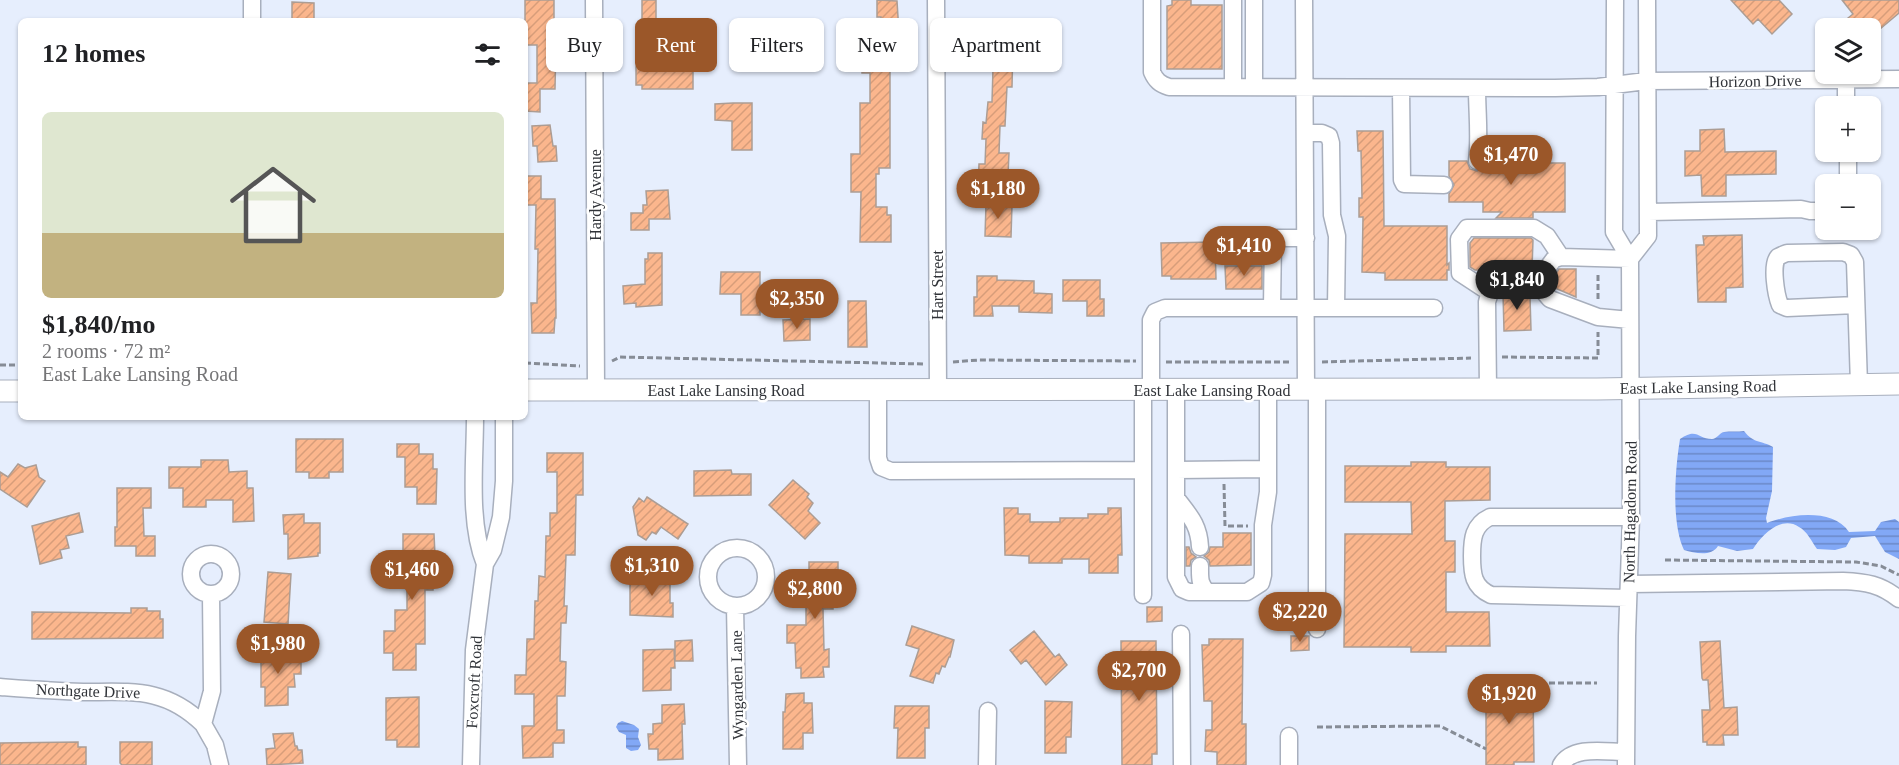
<!DOCTYPE html>
<html lang="en">
<head>
<meta charset="utf-8">
<style>
	:root { --surface:#fff; --page:#f6f6f6; --text:#202124; --muted:#757577; --line:#e0e0e0; --accent:#9b5729 }
	body { margin:0; font-family:Georgia,serif; background:var(--page); color:var(--text); height:100vh; display:flex; flex-direction:column; font-size:22px; white-space:nowrap }
	* { box-sizing:border-box; margin:0 }
	p { font-size:20px; color:var(--muted) }
	.icon { flex:none; width:33px; height:33px; fill:none; stroke:currentColor; stroke-width:2; stroke-linecap:round; stroke-linejoin:round }
	.map { position:relative; flex:1; overflow:hidden }
	.drawer { position:absolute; left:18px; top:18px; width:510px; height:402px; display:flex; flex-direction:column; background:var(--surface); border-radius:9px; box-shadow:0 2px 4px #0004 }
	.drawer>* { flex:none }
	.banner { position:absolute; left:546px; top:18px; width:570px; height:54px; display:flex; gap:12px }
	.buttons { position:absolute; left:1815px; top:18px; display:grid; gap:12px }
	.buttons a { display:grid; place-items:center; width:66px; height:66px; border-radius:9px; background:var(--surface); box-shadow:0 2px 4px #0004; font-size:30px }
	.price { position:absolute; translate:-50% -51px; padding:0 14px; border-radius:21px; background:var(--accent); color:#fff; font-size:20px; line-height:39px; filter:drop-shadow(0 2px 3px #0008) }
	.price::after { content:''; position:absolute; left:50%; top:36px; width:18px; height:14px; margin-left:-9px; background:inherit; clip-path:polygon(0 0,100% 0,50% 100%) }
	.price.active { background:#222; color:#fff }
	ul { padding:0; list-style:none }
	li { display:grid; align-content:center; gap:12px; height:318px; padding:0 24px }
	li+li { border-top:2px solid var(--line) }
	li span { display:grid; place-items:center; height:186px; border-radius:9px; color:#555 }
	li>.icon { margin-inline-start:auto }
	span .icon { width:108px; height:108px; fill:#fffc; stroke-width:1 }
	li b { font-size:26px }
	h2 { display:flex; justify-content:space-between; align-items:center; height:72px; padding:0 24px; font-size:26px }
	.tag { padding:0 21px; border-radius:9px; background:var(--surface); box-shadow:0 2px 4px #0004; font-size:21px; line-height:54px }
	.tag.active { background:var(--accent); color:#fff }
	.map>svg:first-child { display:block }
	.water { fill:url(#water-rules) }
	.building { fill:url(#building-hatch); stroke:#ac9d94; stroke-width:1.5 }
	.lines { fill:none; stroke-linecap:round; stroke-linejoin:round }
	.minor-casing { stroke:#a8afbd; stroke-width:19 }
	.major-casing { stroke:#a8afbd; stroke-width:23 }
	.path { stroke:#868c96; stroke-width:3; stroke-dasharray:6 3; stroke-linecap:butt }
	.minor { stroke:#fff; stroke-width:16 }
	.major { stroke:#fff; stroke-width:21 }
	.labels { text-anchor:middle; dominant-baseline:central; stroke-width:5; stroke-linejoin:round; paint-order:stroke }
	.street-label { font-size:16px; fill:#303338; stroke:#fff }
</style>
</head>
<body>
<div class="map">
<svg width="1899" height="765" viewBox="0 0 1899 765">
	<defs>
		<pattern id="water-rules" width="6" height="5" patternUnits="userSpaceOnUse" patternTransform="scale(1.5)"><rect width="6" height="5" fill="#82a8f6"/><path d="M0 2.5h6" fill="none" stroke="#6b89c8"/></pattern>
		<pattern id="building-hatch" width="6" height="6" patternUnits="userSpaceOnUse" patternTransform="scale(1.5)"><rect width="6" height="6" fill="#fbb68d"/><path d="M-1 1l2-2M0 6l6-6M5 7l2-2" fill="none" stroke="#d79d7a"/></pattern>
	</defs>
	<rect width="100%" height="100%" fill="#e6eefd"/>
	<path class="water" d="M1744 431C1754 444 1761 440 1773 447L1772 491 1766 518 1767 523C1790 514 1833 508 1849 532L1875 531 1881 522 1895 519 1899 522V559L1885 552 1875 536 1851 538 1846 547 1835 550 1817 549C1812 542 1807 531 1799 527 1781 515 1762 535 1753 549L1737 551 1718 546C1711 557 1695 553 1684 550 1671 523 1675 469 1680 439 1697 427 1698 439 1712 439 1717 439 1719 433 1724 432 1730 431 1738 432 1744 431Z
		M622 721 634 725 639 729 638 737 641 745 638 750 631 751 626 748V735L619 732 616 727 618 723Z"/>
	<path class="building" d="M525 0H554V43H556L555 89H540V112L525 111V83H537V45H525Z
		M642 0H656V30H669V52H693V89H642V85H636V67H642Z
		M877 0 897 1 899 33H881V17H877Z
		M1172 0H1191V5H1222V69H1167V6L1172 5Z
		M1731 0H1779L1792 14 1772 34 1758 19 1753 24Z
		M1842 0H1899V13L1880 29 1874 22 1867 28H1857L1848 18 1853 14Z
		M292 2 314 3V21H292Z
		M987 28H1007V45H1013L1012 87H1007L1005 126H1000L999 153H1009L1008 175H997V191L978 190 979 164H985L986 139H982L983 122 986 123 988 102H992L993 68H986Z
		M862 55H887V63H890V168H879V174H876V207H887V215H891V242H860L861 192H851V154H860V103H870V73H862Z
		M733 103H752V150H732V121L715 120V104Z
		M550 125 553 146H556L557 161 538 162 537 146H533L532 126Z
		M1724 129 1725 152 1776 151V174L1726 175V196H1702L1701 175 1685 176V151H1700V130Z
		M1357 131H1383L1384 226H1447V265L1449 263V270H1447V280H1385V273L1362 272 1363 217H1359V198H1362L1361 151H1358Z
		M1488 155H1536V163H1565V212H1533V218H1496L1502 212H1483V202H1449V194L1454 185 1449 176V161H1467L1470 169 1477 171 1486 167Z
		M525 176H541V199H555L556 318H555L554 333H532L531 303H537L538 249H535L536 205H525Z
		M668 190 670 219H649V230H631V213H643V205H647L646 191Z
		M986 204 1012 205 1011 237 985 236Z
		M1742 235 1743 287 1726 288V302H1698L1696 245H1704L1703 236Z
		M1474 238H1531L1533 240 1532 269 1534 271 1475 270 1470 267V243Z
		M1215 242 1216 279H1171V276H1162L1161 243Z
		M648 253H662V305L636 307V303L624 304 623 286 645 284V259H648Z
		M1225 266H1262V289H1226Z
		M1559 269H1576V297L1555 288V275Z
		M721 272H760V315H741V294H720Z
		M977 276H997V280L1034 281V293L1052 294V313L1019 312V306H992L993 316H974V297H977Z
		M1063 280H1100V299H1104V316H1087V301H1063Z
		M1510 291 1534 292 1535 297H1530L1531 330 1504 331 1503 294Z
		M848 301H866L867 347H848Z
		M810 319V340L784 341 783 320Z
		M296 439H343V472H329V478H309V472H296Z
		M397 444H419V454H433V469H437L436 504H417V487H405V457H397Z
		M547 453H583V495H576L575 555H566L564 606H567L566 623H561L560 661 566 662 565 696H557V730H564V743H553V757L523 758 522 726H534V694H515V675H526L527 639H534L535 601H538L539 576 545 577 546 536H550V513H557V472H547Z
		M201 460H228L229 472 247 471V488H253L254 521 233 522V500H206V507H183V488H169V467H201Z
		M1411 462H1446V467H1490V500L1445 501V541H1455V572H1446V612H1489L1490 646H1446V652H1411V647H1344L1345 534H1412L1411 502H1345V466H1411Z
		M18 464 25 468 36 465 39 477 45 481 27 507 0 489V472L8 477Z
		M731 470 732 474H751V495L694 496V471Z
		M793 480 809 494 807 497 813 503 808 511 820 523 805 539 769 505Z
		M117 488H151V508H143L144 536H155V556H136V546H115V527H117Z
		M647 497 688 524 678 539 661 527 656 534 652 532 646 540 638 535 633 507 639 498 644 502Z
		M1004 508H1018V514H1030V522H1060V518H1088V514H1108V508H1121L1122 555H1118V573H1089V559H1062V563H1029V556L1005 555Z
		M79 513 83 532 66 536 69 548 60 550 62 558 40 564 32 526Z
		M304 514V523H320V553H318V556L288 559V534H284L283 515Z
		M1223 533H1251V565L1210 566 1209 560 1204 556 1209 552 1210 547H1223Z
		M403 534H434L436 576H433V590H425V644H416V670H393V653H384V631H395V610H407V575H406V570H399V556H403Z
		M1186 547H1189L1191 553 1196 557 1191 560 1190 566H1186Z
		M809 562H838V599H833V609H823L824 650 829 649V667H823L824 677 801 678V668H796L795 643H787V625H806V590H809Z
		M268 572 291 574 288 624 264 622Z
		M646 574H670V603H673V617L630 615V584L646 583Z
		M1147 607H1162V621L1147 622Z
		M131 608H147V611H160V619H163V638L32 639V612L131 613Z
		M912 626 954 640 950 657H949L945 667 942 666 939 674 936 673 933 683 910 676 919 649 906 645Z
		M1034 631 1055 657 1059 654 1067 665 1046 685 1026 660 1021 664 1010 650Z
		M1291 636H1309V650L1291 651Z
		M1209 639H1243L1242 724H1246V765H1217V752L1205 751 1206 730H1212V701H1204L1202 645H1209Z
		M692 640 693 661H675V641Z
		M1121 641H1156L1157 754H1152V765H1122Z
		M1720 641 1724 708 1737 707 1738 735H1723L1724 745H1707V742H1703L1702 710H1710L1708 680H1703L1702 678 1700 642Z
		M261 648H287V656H301V674H294L295 687H288V705L265 706V687H261Z
		M674 649 675 668H671V690L643 691V650Z
		M1488 683H1509V686L1523 685 1524 692H1533L1534 762H1514V765H1486V692H1488Z
		M804 693V703H812L813 733H803V749H783V712H785L786 694Z
		M419 697V747H397V740H386V698Z
		M1045 701 1072 702 1071 737H1066V753H1045Z
		M684 704 685 724H682L683 759 658 760V749H649L648 734H653V724L662 723V705Z
		M895 706H929V728H925V758H897L898 728H894Z
		M293 733 295 746H297L298 750H302L303 763 267 765 266 749 275 748 273 734Z
		M78 742V747H86V765H0V743Z
		M120 742H152V765H122L120 763Z"/>
	<g class="lines">
		<defs>
			<path id="minor" d="M252 0V21
				M594 0 596 390
				M936 0 938 390
				M1152 0V72C1156 81 1160 84 1169 87L1555 88 1598 87 1646 81 1899 79
				M1233 0V87
				M1254 0V87
				M1304 0 1306 390
				M1615 0 1614 232 1630 259 1631 517 1627 636 1626 765
				M1846 80V106
				M1401 88 1402 180 1404 184 1444 185
				M1306 133H1322L1329 136 1331 143 1332 215 1337 236 1336 308
				M1848 152V184
				M1477 161C1480 137 1477 113 1477 88
				M1648 212 1801 209 1810 211H1826
				M1233 238H1306
				M1630 259 1648 236 1647 0
				M1630 259 1561 257 1554 259 1545 271 1544 292 1550 299 1598 317 1630 320
				M1489 292 1460 273 1459 239 1467 228H1534L1547 236 1561 257
				M1856 305 1787 308 1780 305C1776 295 1771 265 1778 257 1780 256 1784 254 1787 253L1843 252 1851 255 1855 262 1859 385
				M1272 308 1273 238
				M1488 389 1487 302C1493 273 1520 281 1544 282
				M878 390V458L881 467 891 471H901L1143 470V390
				M1151 390V320L1155 312 1165 308H1434
				M1176 390V577L1182 589 1189 592H1247L1261 583 1263 575V525L1268 492V390
				M475 417C475 463 468 522 485 564
				M1143 470V595
				M1176 470 1267 469
				M1177 499C1190 516 1199 525 1200 547
				M708 577a29 29 0 1 1 58 0a29 29 0 1 1-58 0Z
				M191 574a20 20 0 1 1 40 0a20 20 0 1 1-40 0Z
				M1200 566C1200 577 1199 585 1208 592
				M1630 584 1843 581C1866 582 1880 584 1899 599
				M211 594 212 691 203 724 215 745 220 765
				M1628 598 1491 595C1473 587 1472 574 1472 556 1472 539 1473 525 1490 517H1631
				M735 606 738 765
				M1317 629V390
				M1181 634 1182 765
				M0 687C28 689 55 691 83 692 132 692 165 687 203 724
				M1289 736V765
				M471 765 474 650 485 564 493 550 501 517 504 481V417
				M987 765 988 711
				M1561 765C1573 745 1606 752 1626 752"/>
			<path id="major" d="M525 390 1597 389 1899 384
				M0 391H21"/>
		</defs>
		<use href="#minor" class="minor-casing"/>
		<use href="#major" class="major-casing"/>
		<path class="path" d="M1598 275V301
			M1502 357 1598 358V332
			M612 361 620 357 923 364
			M953 362 979 360 1136 361
			M1166 362H1292
			M1322 362 1471 358
			M525 363 580 366
			M0 365H21
			M1224 484 1225 526H1248
			M1665 560 1856 562 1881 566 1899 575
			M1513 683H1597
			M1317 727 1440 726 1486 749"/>
		<use href="#minor" class="minor"/>
		<use href="#major" class="major"/>
	</g>
	<g class="labels">
		<g class="street-label">
			<text transform="translate(1755 81) rotate(-1)">Horizon Drive</text>
			<text transform="translate(595 195) rotate(-90)">Hardy Avenue</text>
			<text transform="translate(937 285) rotate(-90)">Hart Street</text>
			<text transform="translate(1698 387) rotate(-1)">East Lake Lansing Road</text>
			<text x="726" y="390">East Lake Lansing Road</text>
			<text x="1212" y="390">East Lake Lansing Road</text>
			<text transform="translate(1630 512) rotate(-89)">North Hagadorn Road</text>
			<text transform="translate(474 682) rotate(-87)">Foxcroft Road</text>
			<text transform="translate(737 685) rotate(-91)">Wyngarden Lane</text>
			<text transform="translate(88 691) rotate(2)">Northgate Drive</text>
		</g>
	</g>
</svg>
<div class="buttons">
<a><svg class="icon" aria-label="layers" viewBox="0 0 24 24"><path d="M12 4l9 5-9 5-9-5zM3 14l9 5 9-5"/></svg></a>
<a>+</a>
<a>−</a>
</div>
<b class="price" style="left:1511px;top:186px">$1,470</b>
<b class="price" style="left:998px;top:220px">$1,180</b>
<b class="price" style="left:1244px;top:277px">$1,410</b>
<b class="price active" style="left:1517px;top:311px">$1,840</b>
<b class="price" style="left:797px;top:330px">$2,350</b>
<b class="price" style="left:652px;top:597px">$1,310</b>
<b class="price" style="left:412px;top:601px">$1,460</b>
<b class="price" style="left:815px;top:620px">$2,800</b>
<b class="price" style="left:1300px;top:643px">$2,220</b>
<b class="price" style="left:278px;top:675px">$1,980</b>
<b class="price" style="left:1139px;top:702px">$2,700</b>
<b class="price" style="left:1509px;top:725px">$1,920</b>
<div class="banner">
<a class="tag">Buy</a>
<a class="tag active">Rent</a>
<a class="tag">Filters</a>
<a class="tag">New</a>
<a class="tag">Apartment</a>
</div>
<section class="drawer">
<h2>12 homes<svg class="icon" aria-label="filters" viewBox="0 0 24 24"><path d="M4 7h16M4 17h16"/><circle cx="9" cy="7" r="2"/><circle cx="15" cy="17" r="2"/></svg></h2>
<ul>
<li><span style="background:linear-gradient(#dfe7d0 65%,#c2b280 0)"><svg class="icon" aria-label="home" viewBox="0 0 24 24"><path d="M3 11l9-7 9 7M6 9v11h12V9"/></svg></span><div><b>$1,840/mo</b><p>2 rooms · 72 m²</p><p>East Lake Lansing Road</p></div></li>
</ul>
</section>
</div>
</body>
</html>
